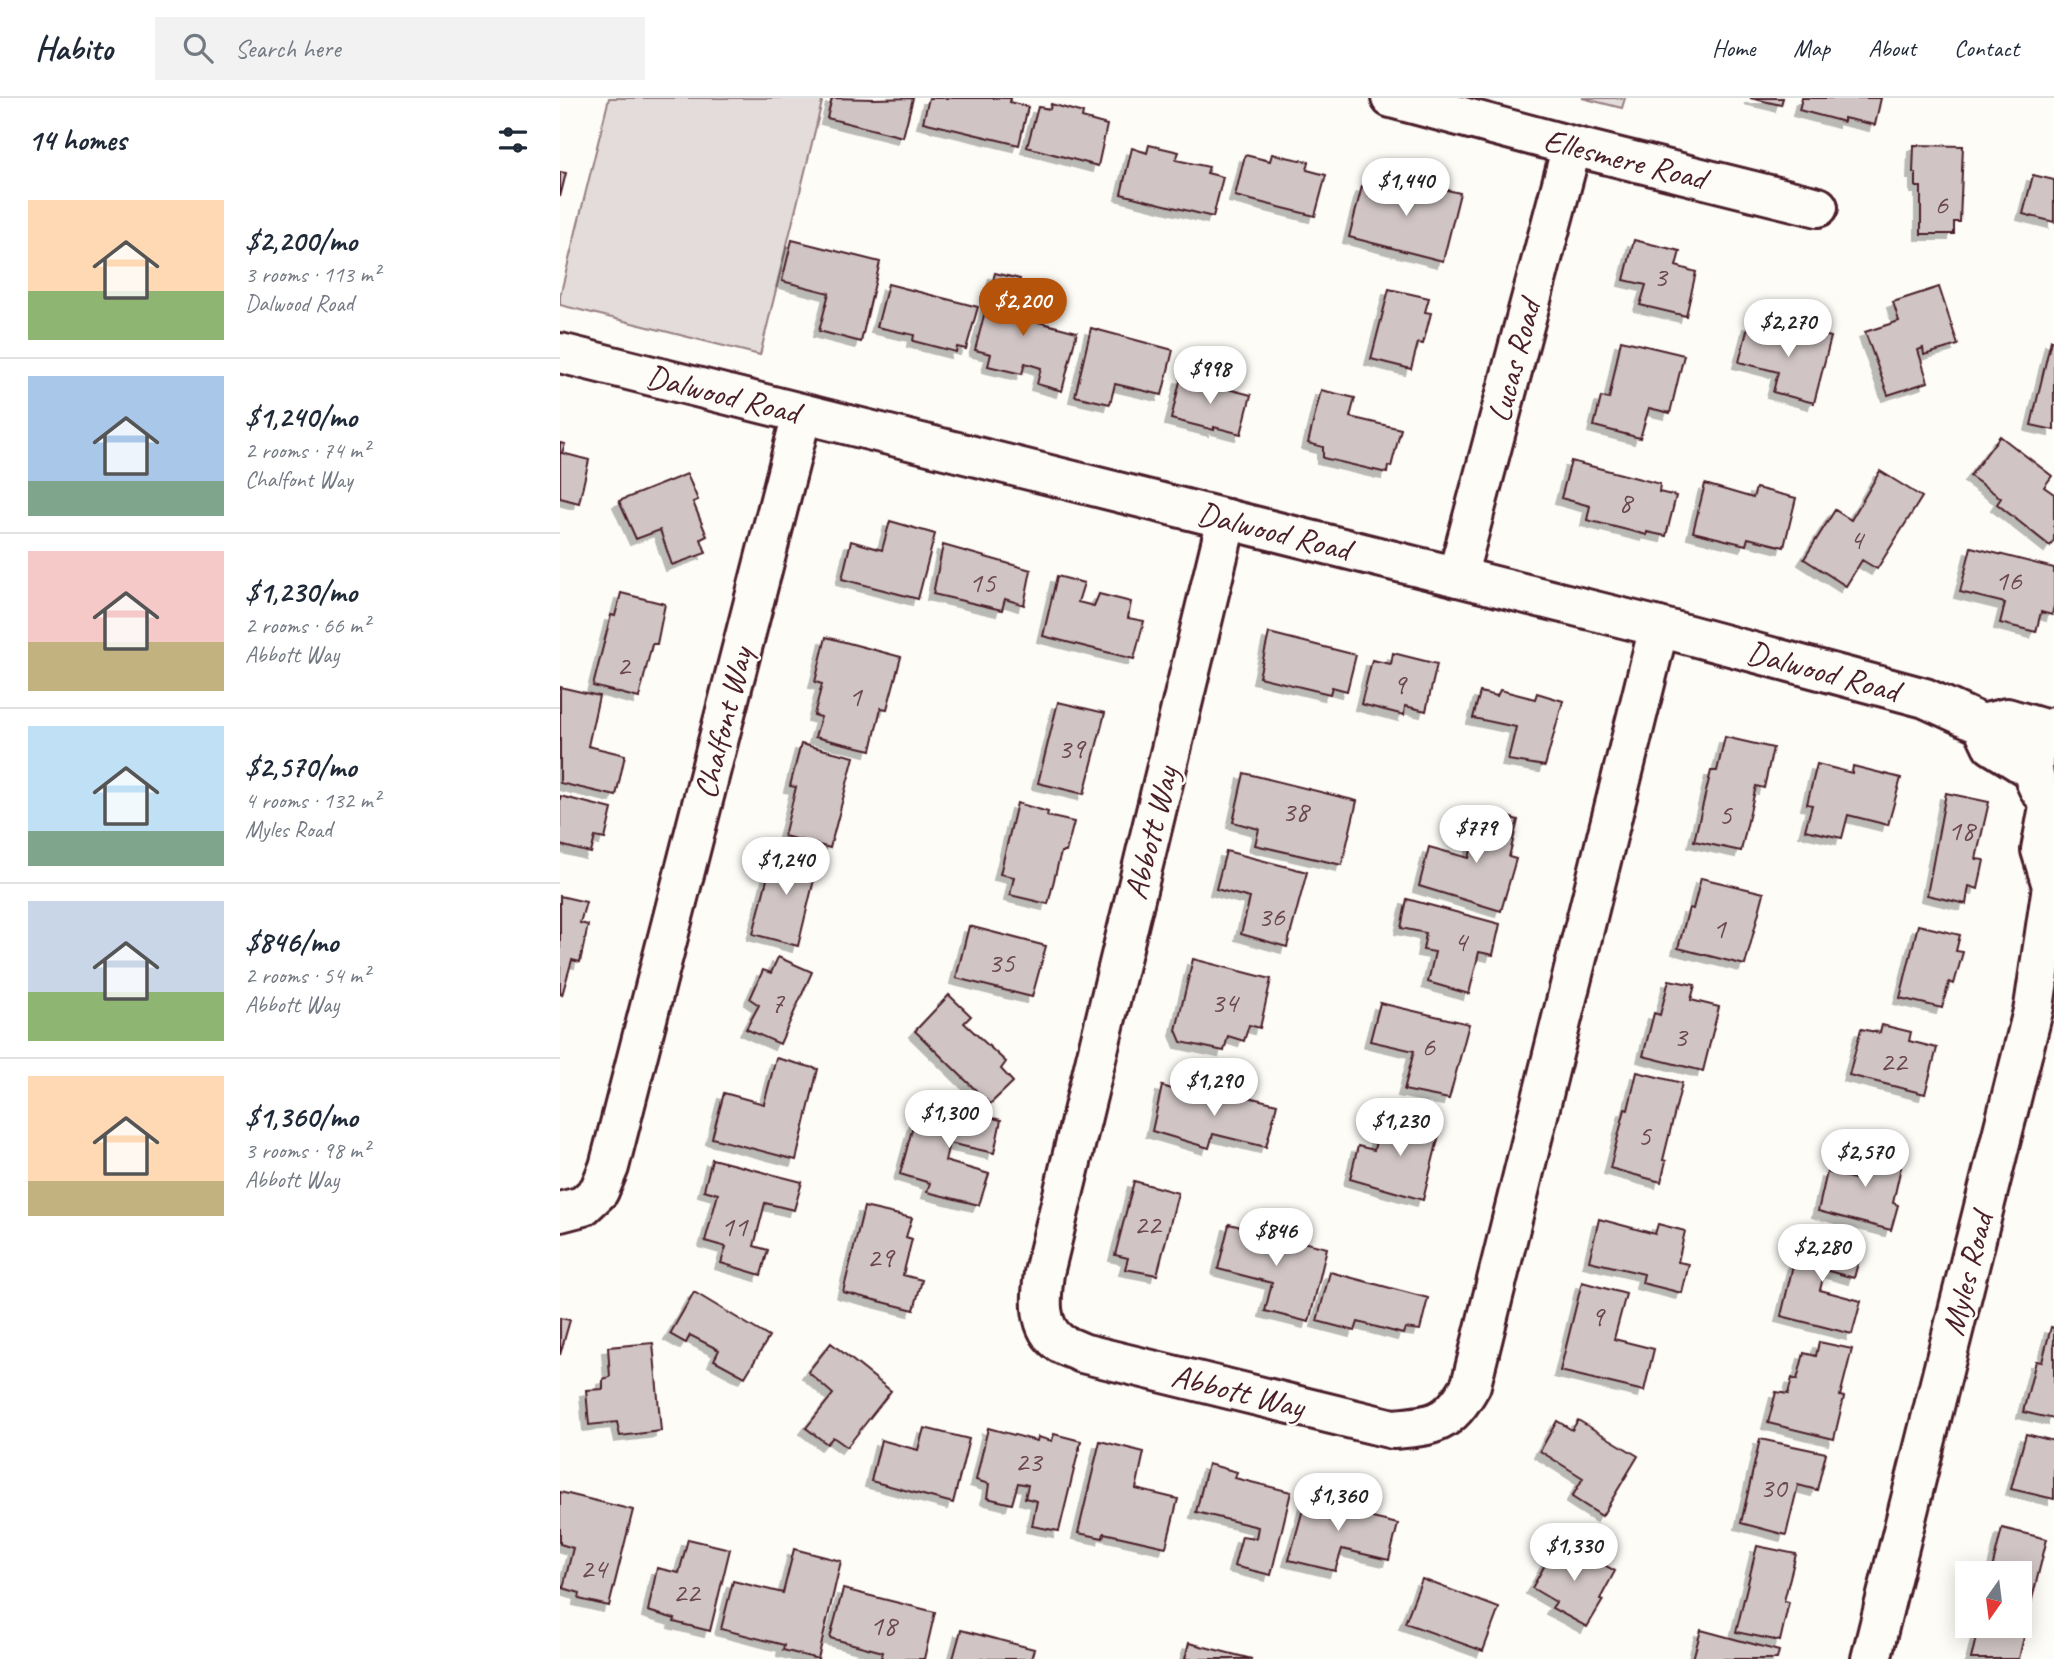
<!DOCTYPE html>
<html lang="en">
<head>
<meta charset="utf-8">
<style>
	:root { --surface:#fff; --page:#f2f2f3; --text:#1f2937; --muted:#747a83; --line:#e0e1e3; --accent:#b45309 }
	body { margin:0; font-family:Caveat,sans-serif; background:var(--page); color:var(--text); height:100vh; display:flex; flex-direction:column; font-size:26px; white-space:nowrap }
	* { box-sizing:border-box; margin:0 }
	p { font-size:23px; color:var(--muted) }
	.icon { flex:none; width:38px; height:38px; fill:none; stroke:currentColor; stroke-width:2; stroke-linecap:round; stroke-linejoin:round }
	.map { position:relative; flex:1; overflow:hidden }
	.sheet { display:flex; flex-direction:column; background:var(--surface); width:560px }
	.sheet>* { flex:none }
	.needle { width:46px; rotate:194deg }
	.buttons { position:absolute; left:1395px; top:1463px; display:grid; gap:14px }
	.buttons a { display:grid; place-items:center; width:77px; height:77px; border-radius:0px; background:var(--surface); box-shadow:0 4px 18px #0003; font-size:35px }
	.price { position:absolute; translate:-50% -60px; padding:0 16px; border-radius:24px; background:#fff; color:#222; font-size:23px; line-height:46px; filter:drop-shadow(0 2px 4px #0008) }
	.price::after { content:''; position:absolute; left:50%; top:42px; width:21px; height:16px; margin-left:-10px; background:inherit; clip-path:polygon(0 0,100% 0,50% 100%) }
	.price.current { background:var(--accent); color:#fff }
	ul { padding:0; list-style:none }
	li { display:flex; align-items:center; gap:21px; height:175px; padding:0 28px }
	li+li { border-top:2px solid var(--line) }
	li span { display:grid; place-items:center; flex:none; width:196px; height:140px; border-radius:0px; color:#555 }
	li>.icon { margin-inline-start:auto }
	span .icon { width:84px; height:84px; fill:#fffc; stroke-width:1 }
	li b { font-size:30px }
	h2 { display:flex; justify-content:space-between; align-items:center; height:84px; padding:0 28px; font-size:30px }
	header { display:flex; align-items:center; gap:42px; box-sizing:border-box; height:98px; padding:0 35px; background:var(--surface); border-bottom:2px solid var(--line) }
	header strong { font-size:33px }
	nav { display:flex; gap:38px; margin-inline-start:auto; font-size:24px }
	.search { width:490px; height:63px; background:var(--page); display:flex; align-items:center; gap:18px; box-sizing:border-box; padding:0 24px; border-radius:0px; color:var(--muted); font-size:26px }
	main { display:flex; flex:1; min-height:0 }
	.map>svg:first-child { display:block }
	.green { fill:#e3dcda; stroke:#967e82; stroke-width:2 }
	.building { fill:#d0c5c4; stroke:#4a1f2b; stroke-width:2; filter:url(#shadow) }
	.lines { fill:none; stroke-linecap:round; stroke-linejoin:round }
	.minor-casing { stroke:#4a1f2b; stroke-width:44 }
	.tertiary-casing { stroke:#4a1f2b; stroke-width:44 }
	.minor { stroke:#fdfcf7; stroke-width:38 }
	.tertiary { stroke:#fdfcf7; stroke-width:38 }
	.labels { text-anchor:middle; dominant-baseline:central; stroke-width:5; stroke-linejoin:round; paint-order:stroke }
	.number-label { font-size:30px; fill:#6c4851 }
	.street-label { font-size:33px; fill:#4a1f2b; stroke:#fdfcf7 }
</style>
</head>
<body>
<header>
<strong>Habito</strong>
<div class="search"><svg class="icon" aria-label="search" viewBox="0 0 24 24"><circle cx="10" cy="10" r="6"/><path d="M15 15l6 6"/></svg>Search here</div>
<nav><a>Home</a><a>Map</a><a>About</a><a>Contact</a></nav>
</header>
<main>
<section class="sheet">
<h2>14 homes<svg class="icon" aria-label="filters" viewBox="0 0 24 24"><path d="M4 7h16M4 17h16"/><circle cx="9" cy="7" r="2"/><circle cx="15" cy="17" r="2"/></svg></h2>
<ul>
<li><span style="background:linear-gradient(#ffd9b3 65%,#8fb573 0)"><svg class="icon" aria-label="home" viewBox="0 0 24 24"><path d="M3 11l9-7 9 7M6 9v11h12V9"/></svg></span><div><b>$2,200/mo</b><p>3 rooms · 113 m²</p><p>Dalwood Road</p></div></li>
<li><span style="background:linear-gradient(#a9c7e8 75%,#7fa58c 0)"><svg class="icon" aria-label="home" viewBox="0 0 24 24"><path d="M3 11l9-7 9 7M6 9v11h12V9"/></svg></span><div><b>$1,240/mo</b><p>2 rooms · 74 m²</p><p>Chalfont Way</p></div></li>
<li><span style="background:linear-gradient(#f6c9c9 65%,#c2b280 0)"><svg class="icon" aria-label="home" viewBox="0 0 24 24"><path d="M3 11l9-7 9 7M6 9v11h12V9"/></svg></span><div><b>$1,230/mo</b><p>2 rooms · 66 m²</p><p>Abbott Way</p></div></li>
<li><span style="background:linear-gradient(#bfe0f5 75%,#7fa58c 0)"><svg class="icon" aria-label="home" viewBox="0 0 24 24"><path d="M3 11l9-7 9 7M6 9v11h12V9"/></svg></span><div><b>$2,570/mo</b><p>4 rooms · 132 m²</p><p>Myles Road</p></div></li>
<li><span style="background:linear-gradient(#c9d6e8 65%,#8fb573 0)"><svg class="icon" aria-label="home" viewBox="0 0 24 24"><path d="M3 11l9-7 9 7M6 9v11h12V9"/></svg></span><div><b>$846/mo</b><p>2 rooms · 54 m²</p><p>Abbott Way</p></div></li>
<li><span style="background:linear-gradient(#ffd9b3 75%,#c2b280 0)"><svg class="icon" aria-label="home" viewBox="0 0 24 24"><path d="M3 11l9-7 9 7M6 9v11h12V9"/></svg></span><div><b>$1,360/mo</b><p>3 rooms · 98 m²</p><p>Abbott Way</p></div></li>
</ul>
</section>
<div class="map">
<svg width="1494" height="1561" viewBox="0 0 1494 1561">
	<defs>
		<filter id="shadow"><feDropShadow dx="-6" dy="6" stdDeviation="0" flood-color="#0004"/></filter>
	</defs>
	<rect width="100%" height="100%" fill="#fdfcf7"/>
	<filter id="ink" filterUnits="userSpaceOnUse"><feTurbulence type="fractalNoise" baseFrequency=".0143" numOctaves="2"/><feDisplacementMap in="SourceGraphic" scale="14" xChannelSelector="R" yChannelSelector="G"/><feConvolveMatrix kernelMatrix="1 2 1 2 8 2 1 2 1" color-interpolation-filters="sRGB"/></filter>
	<g filter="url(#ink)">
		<path class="green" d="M49 0H263L200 257 0 207V198Z
			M1022 0H1065L1062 10Z"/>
		<path class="building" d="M272 0 314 1 353 0 343 39 267 20Z
			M369 0H451L450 4 468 9 459 47 363 24Z
			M1190 0H1223L1221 7Z
			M1242 0H1321L1315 27 1284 20V24L1239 12Z
			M491 6 523 15 522 20 547 27 538 68 467 49 478 9 490 11Z
			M589 47 619 54 616 62 649 69 647 75 663 79 653 119 561 96 572 50 587 55Z
			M1354 47 1403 48 1400 124H1394V136H1361V89H1356V75H1353Z
			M712 56 749 64 747 72 766 77 755 118 675 98 685 57 710 63Z
			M0 74 6 75 0 99Z
			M1473 77 1494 82V124L1463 116Z
			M824 80 869 91 870 88 900 95 883 163 789 139 802 88 821 93Z
			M232 142 320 164 301 244 259 233 269 195 222 183Z
			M1074 142 1120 153 1116 168 1136 174 1126 218 1080 207 1086 187 1064 182Z
			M435 175 460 181 451 217 517 234 502 293 477 286 481 270 465 265 462 276 428 268 431 256 415 252Z
			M328 186 418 209 406 251 397 249 396 254 353 243 354 237 317 229Z
			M1379 189 1398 247 1364 257 1363 250 1358 252 1368 284 1328 297 1305 234 1339 223 1333 204Z
			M829 191 869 200 865 214 871 215 863 246 858 245 851 271 811 261Z
			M1189 225 1234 236 1236 230 1271 239 1254 305 1213 294 1218 274 1179 264Z
			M531 230 613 252 602 297 555 286 550 306 515 298Z
			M1061 242 1124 257 1110 315 1089 310 1080 340 1034 328 1041 299 1049 301Z
			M1491 242 1494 243V332L1471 327Z
			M621 279 691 297 681 336 654 329V332L611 321Z
			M761 292 795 300 790 319 841 331 831 369 828 368 827 375 763 360V349L748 345Z
			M1440 338 1492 378 1484 389 1494 396V442L1490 448 1437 406 1441 400 1410 378Z
			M0 345 5 346 2 355 29 362 19 405 0 400Z
			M1011 363 1100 386 1099 394 1116 398 1106 438 1087 434V437L1027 422 1030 408 1001 400Z
			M1320 373 1362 399 1317 471 1302 462 1286 488 1244 461 1275 412 1291 422Z
			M127 376 138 402 133 404 147 438 141 441 146 455 112 467 100 432 76 441 59 403Z
			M1145 386 1193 400 1196 390 1236 400 1224 449 1188 440 1186 447 1133 434Z
			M330 423 375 436 358 501 282 481 291 443 322 452Z
			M383 447 471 472 464 507 445 501 442 512 373 496Z
			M1411 449 1494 470V508L1492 517 1481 514 1476 534 1440 525 1445 505 1400 494Z
			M497 478 524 485 518 504 534 508 539 496 571 504 568 520 584 523 574 561 483 538Z
			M61 495 105 506 97 546H92L79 600 33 588 51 517 55 518Z
			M709 535 796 557 787 593 772 589 770 596 699 579Z
			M266 539 341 559 327 611 321 610 311 652 255 639 261 619 254 617 262 586 255 584Z
			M833 555 877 566 866 613 845 608 844 617 801 606 812 562 831 566Z
			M0 589 39 598 28 648 65 657 56 698 0 685Z
			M940 592 975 601 977 595 1003 603 985 668 948 662 956 629 913 620 920 594 937 598Z
			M498 604 545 615 524 696 478 685Z
			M1165 639 1213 650 1204 690 1196 688 1181 753 1134 743 1151 673H1157Z
			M241 646 294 659 270 750 224 738 236 689 230 688Z
			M1257 666 1292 675 1293 668 1341 680 1328 727 1288 717 1282 740 1245 732 1252 707 1247 706Z
			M684 675 797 703 782 767 695 747 699 731 673 724Z
			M1386 695 1429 704 1416 761 1424 762 1418 791 1409 788 1406 806 1367 797Z
			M0 698 52 711 45 741 35 739 31 755 0 747Z
			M457 705 488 714 487 718 514 724 506 754H501L488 806 450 797 454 779 440 776Z
			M921 711 958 722 949 759 956 761 941 813 859 788 869 749 909 760Z
			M215 750 259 761 238 848 193 836Z
			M666 753 747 774 727 849 681 836 690 800 656 791Z
			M1141 780 1204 795 1185 867 1118 850 1129 810 1133 811Z
			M0 798 26 804 20 825 28 827 20 864 12 862 2 897 0 896Z
			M847 801 940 826 933 857 919 854 909 896 868 884 875 854 863 852 866 835 841 830Z
			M1358 827 1400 837 1396 853 1403 854 1394 886 1389 884 1382 910 1340 900Z
			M409 828 486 848 472 899 396 880Z
			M218 859 252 874 220 946 186 931 199 907 190 901 203 872 211 875Z
			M633 861 711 881 700 930 689 927 684 943 668 938 664 953 621 944 616 932Z
			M1109 882 1135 887 1131 902 1159 909 1143 973 1083 958 1094 915 1100 917Z
			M389 897 411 918 404 925 446 964 441 971 453 984 430 1006 355 933Z
			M820 905 909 926 889 1001 844 992 854 953 810 943Z
			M1322 927 1351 934 1349 943 1377 950 1365 996 1289 977 1301 931 1320 935Z
			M216 960 258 971 236 1062 152 1040 164 995 204 1006Z
			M1077 974 1122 985 1103 1062 1106 1063 1101 1084 1050 1070 1065 1011 1068 1012Z
			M602 988 652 1003 655 991 717 1006 706 1049 653 1036 649 1050 592 1033Z
			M360 1002 441 1022 434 1055 389 1045 385 1063 429 1076 419 1107 367 1094 370 1085 340 1076Z
			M849 1017 882 1025 863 1102 790 1081 798 1048 814 1052 820 1024 846 1031Z
			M1305 1043 1337 1051 1333 1067 1341 1069 1333 1105 1338 1107 1331 1132 1258 1113 1267 1074 1295 1081Z
			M152 1061 242 1084 234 1112 205 1105 194 1148 208 1152 201 1177 161 1165 166 1149 145 1143 158 1096 144 1092Z
			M574 1083 618 1095 597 1177 565 1171 568 1160 555 1157Z
			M304 1109 352 1120 346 1139 352 1141 343 1177 362 1182 354 1212 283 1194Z
			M1039 1121 1095 1136 1098 1126 1125 1133 1118 1164 1129 1166 1122 1195 1082 1185 1084 1176 1029 1163Z
			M669 1126 767 1150 749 1224 705 1213 712 1185 658 1171Z
			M1241 1134 1302 1150 1294 1180 1265 1172 1260 1192 1301 1203 1292 1236 1221 1218Z
			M770 1174 868 1200 860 1232 845 1230 843 1236 798 1224 795 1233 757 1223Z
			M1022 1184 1066 1196 1054 1241 1094 1251 1084 1293 1000 1273Z
			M134 1194 209 1239 185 1279 154 1262 159 1252 130 1237 126 1245 110 1236Z
			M0 1220 10 1222 0 1257Z
			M1491 1229 1494 1230V1321L1463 1314 1476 1263 1482 1264Z
			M1259 1244 1292 1251 1280 1298 1284 1299 1274 1341 1208 1325 1216 1294 1228 1296 1232 1280 1237 1282 1244 1255 1256 1258Z
			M93 1245 101 1333 60 1338 57 1324 29 1327 26 1292 43 1291V1281L50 1279 48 1249Z
			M271 1245 331 1293 287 1349 273 1339 267 1346 246 1330 273 1296 248 1274Z
			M1018 1322 1078 1358 1042 1418 1012 1399 1023 1380 980 1353 997 1323 1012 1332Z
			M364 1330 409 1341 393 1405 311 1383 321 1342 358 1352Z
			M428 1330 477 1343 478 1339 492 1343 494 1336 521 1343 499 1433 472 1428 477 1403 465 1400 468 1387 458 1385 452 1406 427 1400 429 1386 416 1382Z
			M1466 1336 1494 1343V1401L1451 1391Z
			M1200 1341 1266 1355 1257 1392 1238 1387 1226 1437 1181 1425Z
			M540 1343 584 1354 576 1391 618 1401 606 1449 544 1435 543 1440 518 1435Z
			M648 1366 677 1374 675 1380 731 1394 711 1477 674 1468 682 1438 696 1440 698 1429 636 1414Z
			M748 1393 793 1404 791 1415 838 1426 829 1462 782 1451 775 1473 729 1462Z
			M0 1394 73 1412 49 1508 19 1501 20 1495 3 1490 13 1450 0 1446Z
			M1442 1430 1487 1441 1467 1521 1460 1519V1475H1421L1422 1472 1431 1475Z
			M128 1441 170 1451 150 1533 114 1524 115 1521 88 1513 97 1470 119 1475Z
			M999 1442 1055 1473 1040 1501 1043 1502 1027 1529 992 1510 996 1504 972 1490Z
			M1197 1448 1236 1456 1224 1503 1229 1504 1220 1543 1176 1534Z
			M234 1451 281 1463 258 1561 223 1552 224 1547 161 1531 173 1483 223 1495Z
			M862 1481 939 1510 923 1553 845 1525Z
			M283 1491 375 1514 364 1561H321L323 1554 270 1540Z
			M1430 1528H1458L1466 1530 1459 1561H1411L1417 1535 1428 1537Z
			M401 1532 474 1551 471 1561H393Z
			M1141 1532 1219 1553 1217 1561H1133Z
			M629 1545 692 1561H625Z"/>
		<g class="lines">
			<defs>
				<path id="minor" d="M831 0 1012 48 1258 109
					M667 421 484 1175C481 1199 477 1229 500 1245 506 1249 515 1251 522 1255L833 1331C875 1328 889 1326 911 1287L1099 529
					M897 479 1012 48
					M0 1114 23 1108 39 1093 49 1069 242 316"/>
				<path id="tertiary" d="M0 255 1099 529 1365 600 1422 626 1447 620 1488 632
					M1422 626 1432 647 1472 672
					M1494 629C1467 647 1465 688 1494 705
					M1311 1561 1474 909 1492 788 1481 752 1490 703"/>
			</defs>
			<use href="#minor" class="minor-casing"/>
			<use href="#tertiary" class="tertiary-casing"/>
			<use href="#minor" class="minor"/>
			<use href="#tertiary" class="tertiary"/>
		</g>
	</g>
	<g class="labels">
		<g class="number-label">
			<text x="1381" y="106">6</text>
			<text x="1100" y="178">3</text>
			<text x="1065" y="404">8</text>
			<text x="1296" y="441">4</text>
			<text x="1448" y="482">16</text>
			<text x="422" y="484">15</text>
			<text x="63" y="567">2</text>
			<text x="839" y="586">9</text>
			<text x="295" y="598">1</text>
			<text x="511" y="650">39</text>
			<text x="735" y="713">38</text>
			<text x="1165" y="716">5</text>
			<text x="1401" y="732">18</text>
			<text x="711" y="818">36</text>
			<text x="1159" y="830">1</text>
			<text x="900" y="843">4</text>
			<text x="441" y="864">35</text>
			<text x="217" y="904">7</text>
			<text x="664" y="904">34</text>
			<text x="1120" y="938">3</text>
			<text x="868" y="948">6</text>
			<text x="1333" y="963">22</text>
			<text x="1084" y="1037">5</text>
			<text x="587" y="1126">22</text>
			<text x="174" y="1128">11</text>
			<text x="320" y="1159">29</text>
			<text x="1037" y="1218">9</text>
			<text x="468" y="1363">23</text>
			<text x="1213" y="1389">30</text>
			<text x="33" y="1470">24</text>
			<text x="126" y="1494">22</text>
			<text x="323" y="1527">18</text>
		</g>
		<g class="street-label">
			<text transform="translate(1065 61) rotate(14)">Ellesmere Road</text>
			<text transform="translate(954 263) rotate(-75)">Lucas Road</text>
			<text transform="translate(163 296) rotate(14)">Dalwood Road</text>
			<text transform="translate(714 433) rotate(14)">Dalwood Road</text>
			<text transform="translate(1263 573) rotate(15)">Dalwood Road</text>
			<text transform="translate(163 625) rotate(-76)">Chalfont Way</text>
			<text transform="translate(591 735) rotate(-76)">Abbott Way</text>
			<text transform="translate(1407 1176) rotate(-76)">Myles Road</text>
			<text transform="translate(678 1293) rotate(14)">Abbott Way</text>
		</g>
	</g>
</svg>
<div class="buttons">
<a><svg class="needle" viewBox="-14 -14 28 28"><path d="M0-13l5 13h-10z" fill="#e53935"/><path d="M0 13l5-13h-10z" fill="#747a83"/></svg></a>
</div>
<b class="price" style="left:846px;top:120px">$1,440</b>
<b class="price current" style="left:463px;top:240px">$2,200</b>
<b class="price" style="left:1228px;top:261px">$2,270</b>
<b class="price" style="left:650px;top:308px">$998</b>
<b class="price" style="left:916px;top:767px">$779</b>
<b class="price" style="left:226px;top:799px">$1,240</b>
<b class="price" style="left:654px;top:1020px">$1,290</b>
<b class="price" style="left:389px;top:1052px">$1,300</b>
<b class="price" style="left:840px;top:1060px">$1,230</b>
<b class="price" style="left:1305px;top:1091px">$2,570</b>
<b class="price" style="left:716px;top:1170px">$846</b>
<b class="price" style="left:1262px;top:1186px">$2,280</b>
<b class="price" style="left:778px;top:1435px">$1,360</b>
<b class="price" style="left:1014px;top:1485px">$1,330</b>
</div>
</main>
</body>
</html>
